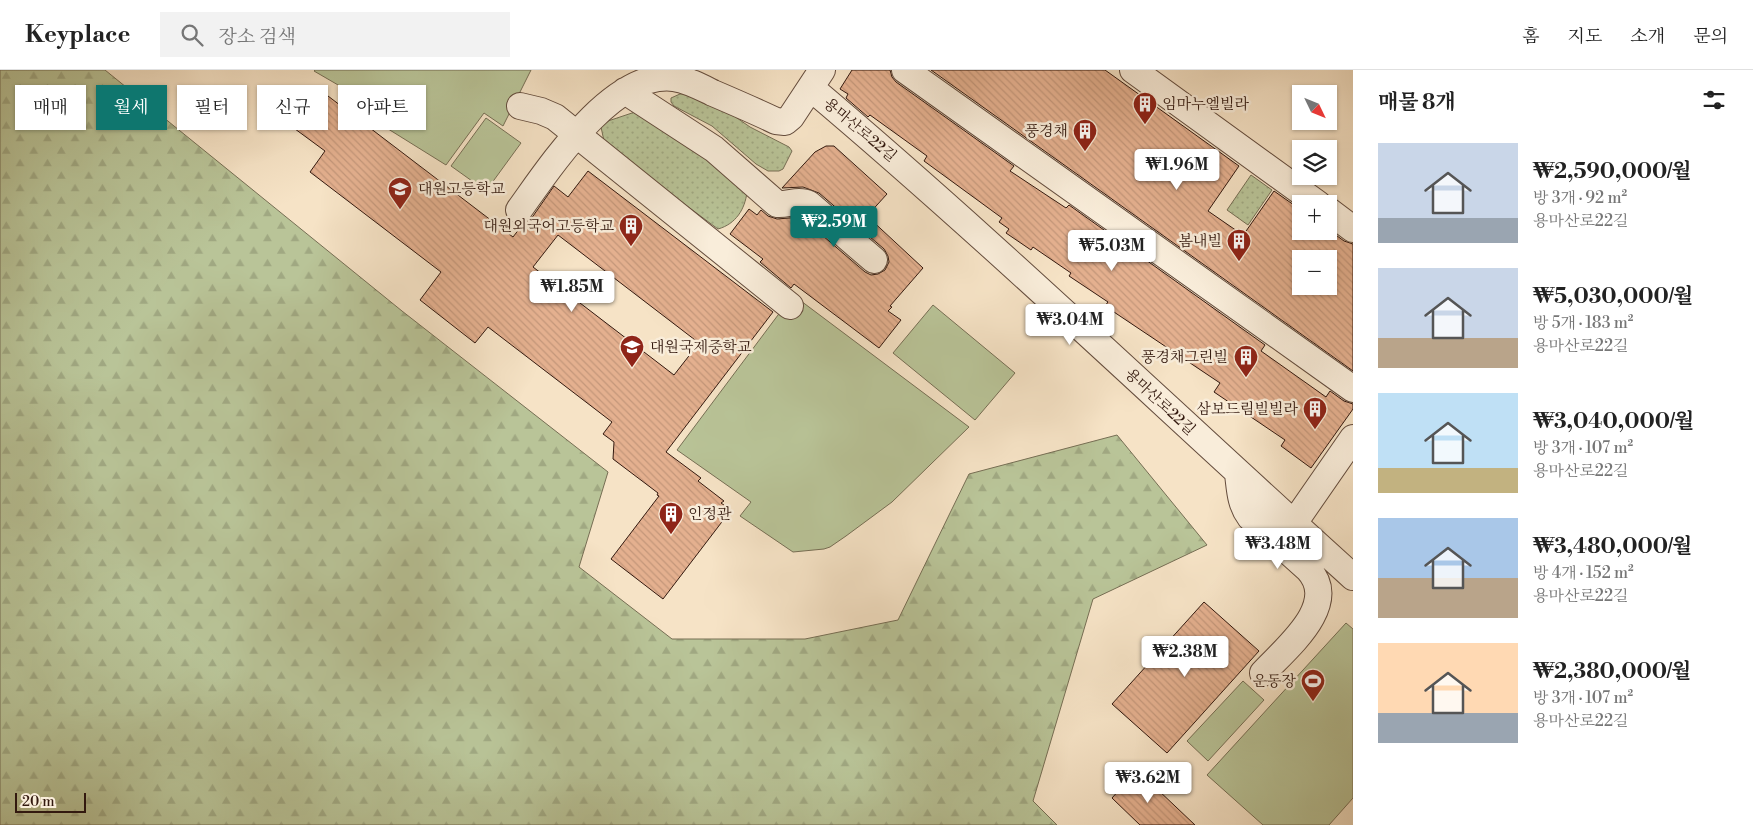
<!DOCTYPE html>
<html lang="ko">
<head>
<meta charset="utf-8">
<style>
	:root { --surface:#fff; --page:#f2f2f2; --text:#222; --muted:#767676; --line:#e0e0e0; --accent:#0f766e }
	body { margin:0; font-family:"Libre Bodoni","Noto Serif KR",serif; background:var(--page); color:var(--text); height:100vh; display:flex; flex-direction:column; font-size:19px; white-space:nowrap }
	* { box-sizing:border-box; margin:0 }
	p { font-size:16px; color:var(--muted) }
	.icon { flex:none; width:28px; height:28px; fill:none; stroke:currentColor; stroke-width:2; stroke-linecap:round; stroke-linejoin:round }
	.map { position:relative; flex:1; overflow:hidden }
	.drawer { display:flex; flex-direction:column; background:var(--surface); width:400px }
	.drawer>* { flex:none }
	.hud { position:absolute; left:15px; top:15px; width:475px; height:45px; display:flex; gap:10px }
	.needle { width:32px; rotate:133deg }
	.fabs { position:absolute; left:1292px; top:15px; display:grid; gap:10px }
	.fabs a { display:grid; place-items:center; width:45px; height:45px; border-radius:0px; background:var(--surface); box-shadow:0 1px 4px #0004; font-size:25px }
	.scale { position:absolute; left:15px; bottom:12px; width:71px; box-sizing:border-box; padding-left:5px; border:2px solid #33190f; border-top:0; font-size:14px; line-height:18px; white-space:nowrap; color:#33190f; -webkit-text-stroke:4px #f9edda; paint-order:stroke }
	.price { position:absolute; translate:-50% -42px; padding:0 11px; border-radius:5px; background:#fff; color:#222; font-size:16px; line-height:32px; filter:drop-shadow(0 1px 2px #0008) }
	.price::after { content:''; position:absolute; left:50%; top:30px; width:15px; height:11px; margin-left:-8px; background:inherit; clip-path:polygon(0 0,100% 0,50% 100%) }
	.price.active { background:var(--accent); color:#fff }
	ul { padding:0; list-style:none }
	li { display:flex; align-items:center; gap:15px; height:125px; padding:0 25px }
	li span { display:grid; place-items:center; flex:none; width:140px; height:100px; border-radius:0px; color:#555 }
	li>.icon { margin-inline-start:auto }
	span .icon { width:60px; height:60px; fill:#fffc; stroke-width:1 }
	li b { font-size:21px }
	h2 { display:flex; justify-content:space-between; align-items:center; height:60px; padding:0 25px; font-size:21px }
	.chip { padding:0 18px; border-radius:0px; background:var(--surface); box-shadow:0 1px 4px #0004; font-size:18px; line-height:45px }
	.chip.active { background:var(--accent); color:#fff }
	header { display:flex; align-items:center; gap:30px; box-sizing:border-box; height:70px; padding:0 25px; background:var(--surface); border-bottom:1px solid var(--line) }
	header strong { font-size:24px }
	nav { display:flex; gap:28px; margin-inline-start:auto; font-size:18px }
	.search { width:350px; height:45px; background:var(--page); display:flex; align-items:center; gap:12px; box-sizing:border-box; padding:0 18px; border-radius:0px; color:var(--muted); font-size:19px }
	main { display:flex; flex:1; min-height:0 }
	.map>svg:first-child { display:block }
	.grass { fill:url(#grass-dots); stroke:#766e54 }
	.forest { fill:url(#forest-firs); stroke:#766e54 }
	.garden { fill:#b9c498; stroke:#766e54 }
	.building { fill:url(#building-back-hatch); stroke:#33190f; fill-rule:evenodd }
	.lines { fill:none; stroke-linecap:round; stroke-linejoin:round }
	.minor-casing { stroke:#644c3d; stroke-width:28 }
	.minor { stroke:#f9edda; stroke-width:26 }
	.labels { text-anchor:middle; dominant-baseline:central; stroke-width:5; stroke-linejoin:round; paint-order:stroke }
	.poi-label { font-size:15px; fill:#33190f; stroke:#f9edda; text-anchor:end }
	.street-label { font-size:15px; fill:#33190f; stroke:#f9edda }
</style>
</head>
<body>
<header>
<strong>Keyplace</strong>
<div class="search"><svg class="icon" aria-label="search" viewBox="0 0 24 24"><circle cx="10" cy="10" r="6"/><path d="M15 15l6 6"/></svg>장소 검색</div>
<nav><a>홈</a><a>지도</a><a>소개</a><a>문의</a></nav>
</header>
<main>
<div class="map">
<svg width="1353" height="755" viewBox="0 0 1353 755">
	<defs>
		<pattern id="grass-dots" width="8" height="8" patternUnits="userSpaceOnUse" patternTransform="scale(1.25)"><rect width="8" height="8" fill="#b9c498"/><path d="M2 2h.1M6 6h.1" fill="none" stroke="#a0a882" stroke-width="1.8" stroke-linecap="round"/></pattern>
		<pattern id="forest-firs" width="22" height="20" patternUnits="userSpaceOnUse" patternTransform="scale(1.25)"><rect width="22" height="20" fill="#b9c498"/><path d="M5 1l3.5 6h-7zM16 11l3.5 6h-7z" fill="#a0a882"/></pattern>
		<pattern id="building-back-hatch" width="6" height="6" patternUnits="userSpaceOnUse" patternTransform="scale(1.25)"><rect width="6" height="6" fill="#e4b08f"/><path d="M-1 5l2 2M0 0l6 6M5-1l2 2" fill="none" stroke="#c4977a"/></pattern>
	</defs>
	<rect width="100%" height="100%" fill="#f6e3c6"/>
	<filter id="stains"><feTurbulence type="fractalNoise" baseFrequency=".004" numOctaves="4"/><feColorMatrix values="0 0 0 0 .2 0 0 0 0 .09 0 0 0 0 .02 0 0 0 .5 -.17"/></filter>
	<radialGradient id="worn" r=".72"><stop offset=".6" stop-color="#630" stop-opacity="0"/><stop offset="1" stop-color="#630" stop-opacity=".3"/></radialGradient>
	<path class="grass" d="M690 23 711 30 750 57 789 77 792 81 783 99 779 101H768L756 94 712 56 674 36 671 32V28L680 24Z
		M635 42 687 69 747 122C745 139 736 154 718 159L664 119 604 71 601 57 605 52Z
		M1251 105 1272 120 1248 155 1227 140Z"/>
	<path class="forest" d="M0 0H105L402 241 608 402 579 497 672 569H805L898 550 969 404 1117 365 1207 475 1093 529 1033 731 1057 755H0Z"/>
	<path class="garden" d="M315 0H531L503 56 484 43 446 95 340 29 345 19 314 1Z
		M486 48 521 73 486 121 451 96Z
		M793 225 969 357 892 432 846 466 830 477 824 479 793 482 740 446 751 432 677 380Z
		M933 235 1015 303 975 350 893 283Z
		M1346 553 1353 559V728L1329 755H1263L1207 705Z
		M1243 611 1264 630 1208 691 1187 671Z"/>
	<path class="building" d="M852 0H890L892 7 896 12 1014 96 1010 101 1066 138 1069 135 1265 275 1261 281 1326 327 1330 321 1344 331 1353 334V339L1311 398 1281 376 1285 370 1214 322 1220 313 1105 236 1108 232 1069 206 1071 203 1033 177 1031 180 1006 163 1009 159 999 152 1002 148 924 91 927 86 870 45 868 47 846 28 848 24 840 19Z
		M931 0H1105L1239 96 1208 141 1237 161 1238 159 1244 164 1274 121 1301 140V161H1329V160L1344 171 1353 174V301ZM1301 189H1329V216H1301Z
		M328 26 513 167 523 154 531 149 554 116 568 127 588 101 773 242 666 382 701 408 698 411 724 431 721 433 731 440 663 529 611 489 659 426 657 425 658 423 613 389 614 372 603 364 612 352 488 257 475 273 420 230 441 202 310 102 325 81 291 56 312 28 322 35ZM558 165 699 273 674 305 533 197Z
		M826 76H834L887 124 867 146 923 198 890 236 892 237 888 241 901 250 879 278 794 214 791 218 760 192 763 189 730 164 749 139 757 145 761 140 768 146 777 149 801 147 865 202 871 205 878 204 885 200 889 192 888 186 884 179 819 123 803 117 782 118 815 82Z
		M1204 532 1259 581 1167 683 1112 634Z
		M1137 700 1195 755H1140L1112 728Z"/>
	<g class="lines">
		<defs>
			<path id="minor" d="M905 0 1353 319
				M1133 0 1318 134
				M811 18C997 175 1172 344 1353 507
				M625 21 714 79 777 134C788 135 798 129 809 134L874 190
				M520 36 541 41 555 47 790 236
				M519 140C550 97 613 0 674 8 688 10 701 17 713 23 734 32 755 41 776 51L785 52 791 47 822 0
				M1329 141 1353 159
				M1238 404C1240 419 1240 434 1250 447L1308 499C1341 535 1286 578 1263 603
				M1294 453 1353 368"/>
		</defs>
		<use href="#minor" class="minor-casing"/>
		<use href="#minor" class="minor"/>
	</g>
	<defs>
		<symbol id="building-pin" viewBox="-11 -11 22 30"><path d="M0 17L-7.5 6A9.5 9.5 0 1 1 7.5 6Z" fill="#8f2418" stroke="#f9edda"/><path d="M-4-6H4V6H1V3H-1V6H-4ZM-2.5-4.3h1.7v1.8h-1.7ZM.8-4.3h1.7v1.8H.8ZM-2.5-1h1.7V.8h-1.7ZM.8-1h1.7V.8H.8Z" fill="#fff"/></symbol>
		<symbol id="school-pin" viewBox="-11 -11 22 30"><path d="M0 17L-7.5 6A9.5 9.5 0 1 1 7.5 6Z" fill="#8f2418" stroke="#f9edda"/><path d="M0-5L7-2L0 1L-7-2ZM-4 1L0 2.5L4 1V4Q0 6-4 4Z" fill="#fff"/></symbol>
		<symbol id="stadium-pin" viewBox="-11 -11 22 30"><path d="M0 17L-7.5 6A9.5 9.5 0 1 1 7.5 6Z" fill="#8f2418" stroke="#f9edda"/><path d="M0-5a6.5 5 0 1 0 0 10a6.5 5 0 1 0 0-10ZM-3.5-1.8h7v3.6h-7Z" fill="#fff"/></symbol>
	</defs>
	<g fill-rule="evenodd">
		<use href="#building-pin" x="1131" y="20" width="28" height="38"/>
		<use href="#building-pin" x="1071" y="47" width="28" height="38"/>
		<use href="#school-pin" x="386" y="105" width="28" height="38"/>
		<use href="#building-pin" x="617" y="142" width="28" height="38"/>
		<use href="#building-pin" x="1225" y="157" width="28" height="38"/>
		<use href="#school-pin" x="618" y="263" width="28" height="38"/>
		<use href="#building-pin" x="1232" y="273" width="28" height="38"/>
		<use href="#building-pin" x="1301" y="325" width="28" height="38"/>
		<use href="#building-pin" x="657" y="430" width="28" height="38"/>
		<use href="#stadium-pin" x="1299" y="597" width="28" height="38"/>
	</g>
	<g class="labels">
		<g class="poi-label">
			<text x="1162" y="34" text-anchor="start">임마누엘빌라</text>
			<text x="1068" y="61">풍경채</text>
			<text x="418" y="119" text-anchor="start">대원고등학교</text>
			<text x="614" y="156">대원외국어고등학교</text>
			<text x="1222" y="171">봄내빌</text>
			<text x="650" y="277" text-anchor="start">대원국제중학교</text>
			<text x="1228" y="287">풍경채그린빌</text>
			<text x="1298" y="339">삼보드림빌빌라</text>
			<text x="688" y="444" text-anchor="start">인정관</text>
			<text x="1296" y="611">운동장</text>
		</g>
		<g class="street-label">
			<text transform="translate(860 60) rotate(40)">용마산로22길</text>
			<text transform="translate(1160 332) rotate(43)">용마산로22길</text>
		</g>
	</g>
	<rect width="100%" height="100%" filter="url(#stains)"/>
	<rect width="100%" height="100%" fill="url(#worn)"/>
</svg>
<div class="fabs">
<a><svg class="needle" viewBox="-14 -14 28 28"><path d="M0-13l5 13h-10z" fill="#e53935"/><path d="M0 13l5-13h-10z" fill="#767676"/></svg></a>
<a><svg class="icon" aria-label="layers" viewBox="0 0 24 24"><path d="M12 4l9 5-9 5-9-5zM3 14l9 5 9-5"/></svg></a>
<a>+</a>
<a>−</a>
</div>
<div class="scale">20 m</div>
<b class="price" style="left:1177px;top:121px">₩1.96M</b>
<b class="price active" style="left:834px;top:178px">₩2.59M</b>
<b class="price" style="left:1112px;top:202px">₩5.03M</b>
<b class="price" style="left:572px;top:243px">₩1.85M</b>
<b class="price" style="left:1070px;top:276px">₩3.04M</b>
<b class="price" style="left:1278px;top:500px">₩3.48M</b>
<b class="price" style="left:1185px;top:608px">₩2.38M</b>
<b class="price" style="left:1148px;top:734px">₩3.62M</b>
<div class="hud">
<a class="chip">매매</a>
<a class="chip active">월세</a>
<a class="chip">필터</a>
<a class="chip">신규</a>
<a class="chip">아파트</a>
</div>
</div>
<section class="drawer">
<h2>매물 8개<svg class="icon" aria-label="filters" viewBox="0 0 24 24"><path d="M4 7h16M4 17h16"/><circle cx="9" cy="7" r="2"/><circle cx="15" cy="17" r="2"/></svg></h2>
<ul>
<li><span style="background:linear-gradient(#c9d6e8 75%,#9aa5b1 0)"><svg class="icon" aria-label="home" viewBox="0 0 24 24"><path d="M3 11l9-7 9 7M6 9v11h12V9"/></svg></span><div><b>₩2,590,000/월</b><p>방 3개 · 92 m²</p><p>용마산로22길</p></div></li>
<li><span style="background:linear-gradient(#c9d6e8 70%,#b9a48a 0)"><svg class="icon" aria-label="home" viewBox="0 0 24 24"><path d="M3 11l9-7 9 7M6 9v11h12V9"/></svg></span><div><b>₩5,030,000/월</b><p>방 5개 · 183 m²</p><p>용마산로22길</p></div></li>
<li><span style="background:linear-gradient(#bfe0f5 75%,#c2b280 0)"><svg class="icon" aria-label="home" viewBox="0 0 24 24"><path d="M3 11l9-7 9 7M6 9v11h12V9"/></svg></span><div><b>₩3,040,000/월</b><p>방 3개 · 107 m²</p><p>용마산로22길</p></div></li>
<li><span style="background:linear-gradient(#a9c7e8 60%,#b9a48a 0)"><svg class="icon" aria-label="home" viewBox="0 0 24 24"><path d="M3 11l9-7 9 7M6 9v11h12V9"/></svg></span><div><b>₩3,480,000/월</b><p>방 4개 · 152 m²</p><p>용마산로22길</p></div></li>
<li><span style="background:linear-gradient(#ffd9b3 70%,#9aa5b1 0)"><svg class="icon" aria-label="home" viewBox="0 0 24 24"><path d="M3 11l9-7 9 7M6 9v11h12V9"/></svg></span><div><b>₩2,380,000/월</b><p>방 3개 · 107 m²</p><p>용마산로22길</p></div></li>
</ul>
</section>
</main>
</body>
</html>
